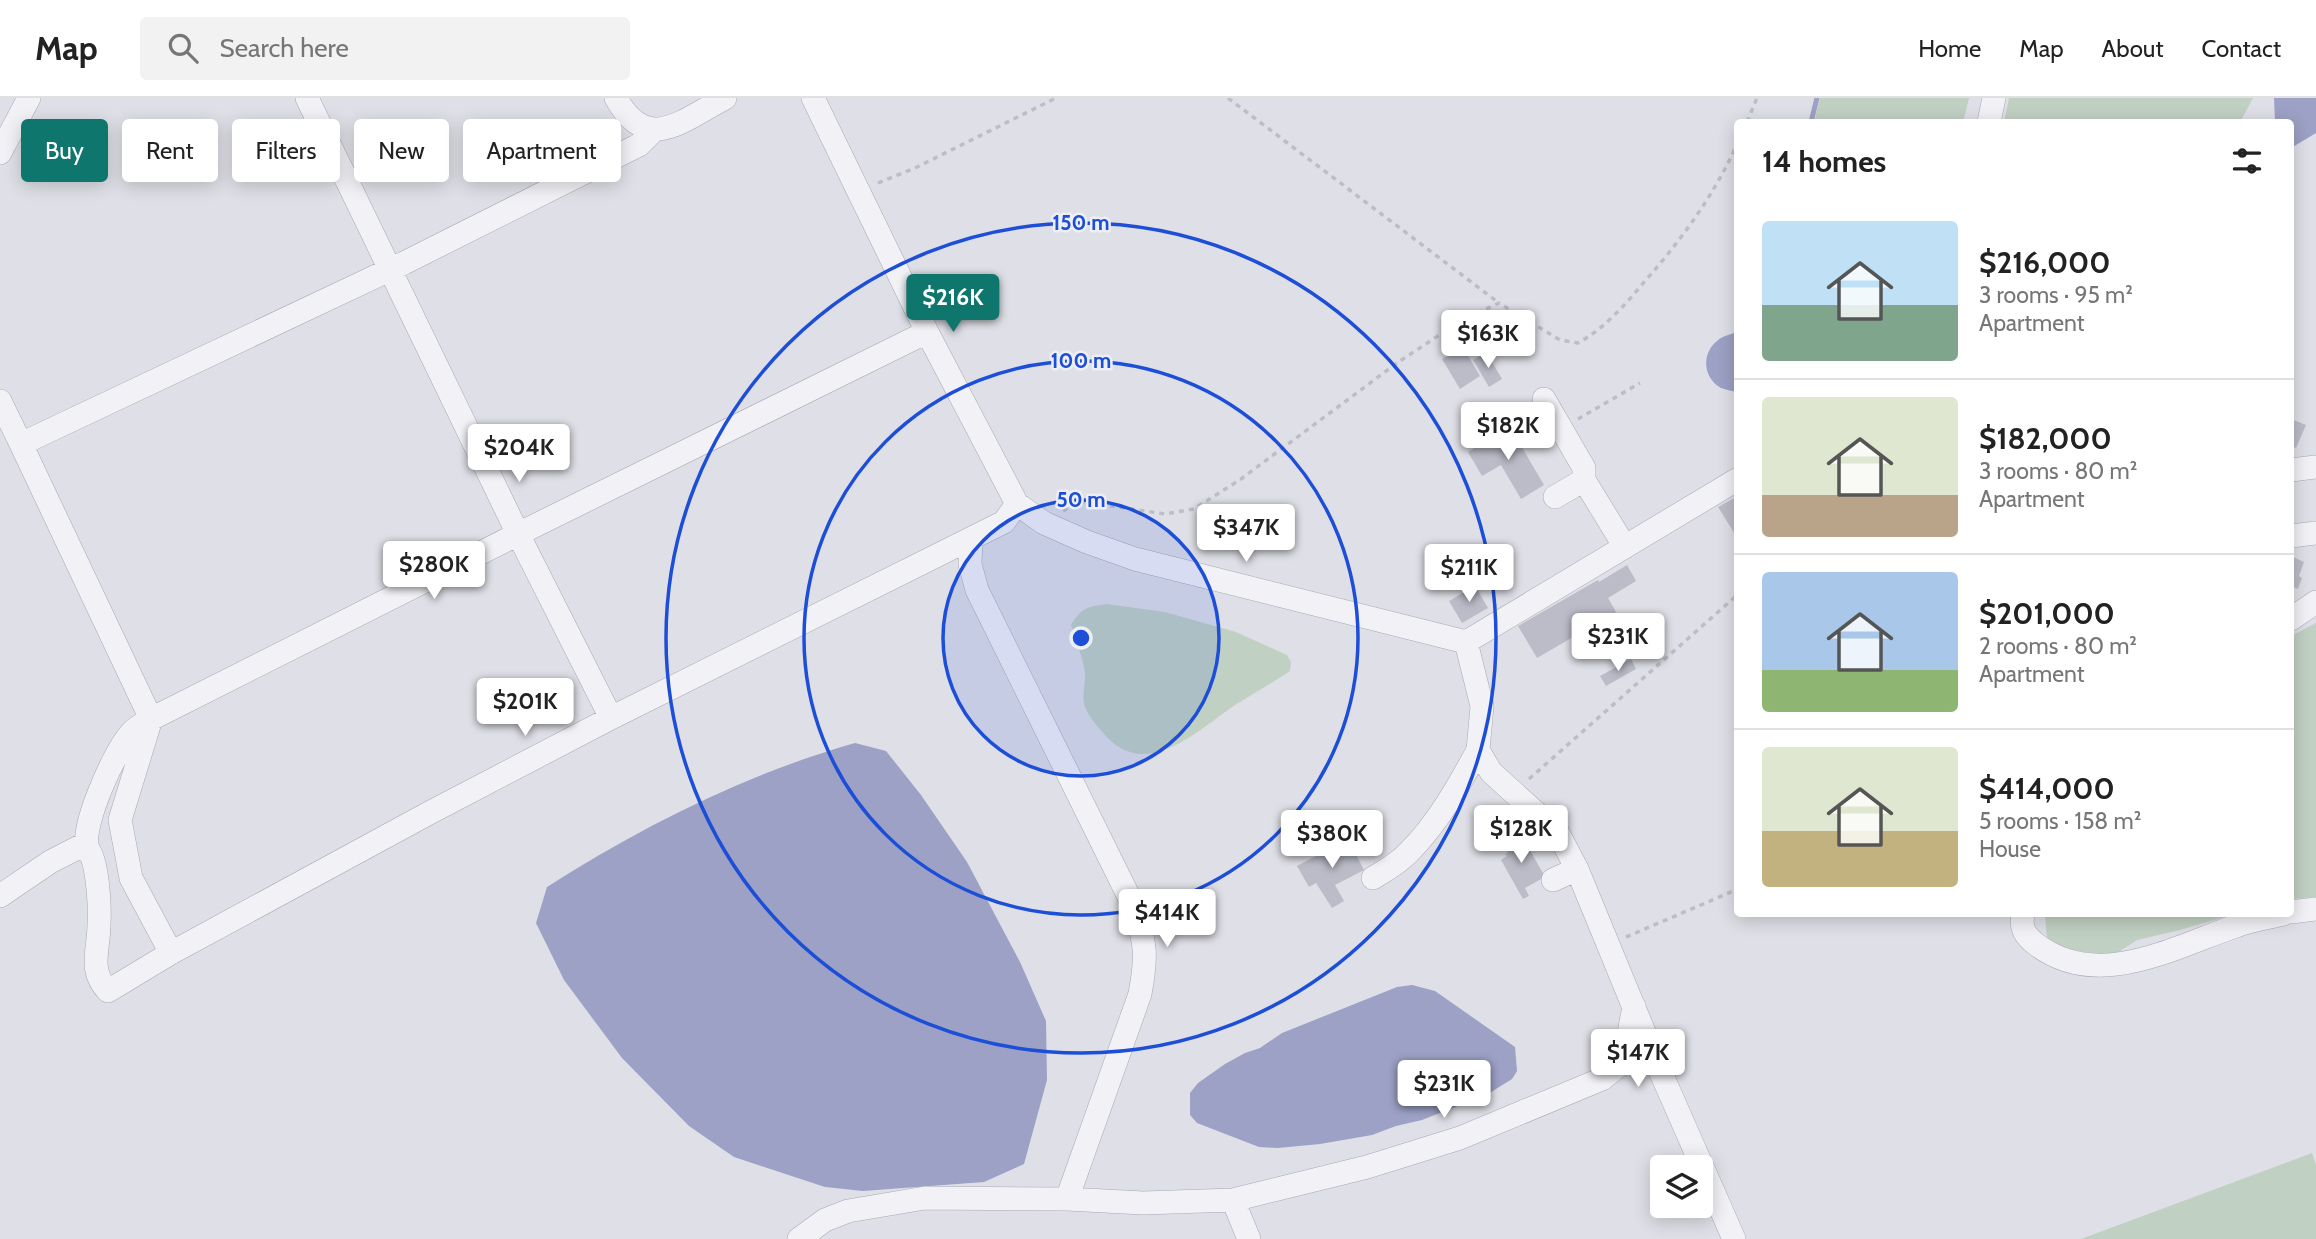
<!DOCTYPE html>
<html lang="en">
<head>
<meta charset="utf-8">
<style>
	:root { --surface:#fff; --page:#f2f2f2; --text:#222; --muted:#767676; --line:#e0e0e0; --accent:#0f766e }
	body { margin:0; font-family:Cabin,sans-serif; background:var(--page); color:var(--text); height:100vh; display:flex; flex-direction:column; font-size:26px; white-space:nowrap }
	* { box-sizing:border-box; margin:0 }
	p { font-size:23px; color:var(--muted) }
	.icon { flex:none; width:38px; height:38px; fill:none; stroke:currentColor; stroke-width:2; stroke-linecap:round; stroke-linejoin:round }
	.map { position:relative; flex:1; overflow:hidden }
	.drawer { position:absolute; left:1734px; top:21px; width:560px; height:798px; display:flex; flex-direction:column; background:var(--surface); border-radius:7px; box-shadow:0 4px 18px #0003 }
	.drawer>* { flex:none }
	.guide { position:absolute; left:21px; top:21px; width:665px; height:63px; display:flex; gap:14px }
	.tools { position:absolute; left:1650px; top:1057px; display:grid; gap:14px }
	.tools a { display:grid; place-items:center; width:63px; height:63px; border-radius:7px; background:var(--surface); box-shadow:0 4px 18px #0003; font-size:35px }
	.price { position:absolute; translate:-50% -60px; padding:0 16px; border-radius:7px; background:#fff; color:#222; font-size:23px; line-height:46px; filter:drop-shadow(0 2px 4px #0008) }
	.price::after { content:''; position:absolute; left:50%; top:42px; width:21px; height:16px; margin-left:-10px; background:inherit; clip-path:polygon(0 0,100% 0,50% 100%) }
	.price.selected { background:var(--accent); color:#fff }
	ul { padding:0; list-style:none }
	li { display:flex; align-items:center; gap:21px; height:175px; padding:0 28px }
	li+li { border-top:2px solid var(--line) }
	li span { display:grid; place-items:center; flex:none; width:196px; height:140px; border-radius:7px; color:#555 }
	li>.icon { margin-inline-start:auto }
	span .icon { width:84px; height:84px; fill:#fffc; stroke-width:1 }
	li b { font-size:30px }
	h2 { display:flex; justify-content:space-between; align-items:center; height:84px; padding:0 28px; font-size:30px }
	.pill { padding:0 24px; border-radius:7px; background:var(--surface); box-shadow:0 4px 18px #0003; font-size:24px; line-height:63px }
	.pill.selected { background:var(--accent); color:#fff }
	header { display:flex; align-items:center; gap:42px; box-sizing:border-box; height:98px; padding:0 35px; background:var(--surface); border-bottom:2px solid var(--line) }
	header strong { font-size:33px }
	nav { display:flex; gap:38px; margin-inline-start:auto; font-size:24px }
	.search { width:490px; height:63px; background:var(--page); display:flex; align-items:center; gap:18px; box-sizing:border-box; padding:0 24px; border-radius:7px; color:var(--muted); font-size:26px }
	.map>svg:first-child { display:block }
	.green { fill:#c0d0c2 }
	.water { fill:#9ca1c5 }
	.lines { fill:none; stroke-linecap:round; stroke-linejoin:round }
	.stream { stroke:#9ca1c5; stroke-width:5 }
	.building { fill:#bcbcc9 }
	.minor-casing { stroke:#a8a8b4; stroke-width:24 }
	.path { stroke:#bdbdc6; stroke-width:3.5; stroke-dasharray:5 5; stroke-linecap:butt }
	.minor { stroke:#f1f1f6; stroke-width:23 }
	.ring { fill:none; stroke:#1d4ed8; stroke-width:3.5 }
	.centre { fill:#1d4ed8; stroke:#eeeef5; stroke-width:3.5 }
	.ring-label { font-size:21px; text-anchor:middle; font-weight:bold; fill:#1d4ed8; stroke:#eeeef5; stroke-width:5; stroke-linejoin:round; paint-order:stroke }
</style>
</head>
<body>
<header>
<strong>Map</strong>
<div class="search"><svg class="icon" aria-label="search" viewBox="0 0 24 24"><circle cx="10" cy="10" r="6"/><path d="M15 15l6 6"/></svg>Search here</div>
<nav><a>Home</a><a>Map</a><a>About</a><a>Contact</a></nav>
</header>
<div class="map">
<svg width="2316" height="1141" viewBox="0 0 2316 1141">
	<rect width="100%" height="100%" fill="#dfdfe7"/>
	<path class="green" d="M1820 0H1969L1963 24H1814Z
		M2009 0H2253L2240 24H2004Z
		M1107 506 1165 514 1236 534 1287 557 1291 564 1290 573C1272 585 1253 596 1235 607 1198 632 1146 684 1105 637 1097 628 1087 617 1084 606 1082 596 1086 584 1085 574 1082 558 1076 542 1071 527 1082 509 1087 509 1107 506Z
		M2316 525V799L2291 801V538Z
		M2045 816H2234L2180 832 2137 842 2114 857 2077 855 2047 843Z
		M2312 1055 2316 1067V1141H2081Z"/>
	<path class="water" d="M2274 0H2316V35L2291 50V24H2275Z
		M1738 234V294C1733 293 1726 292 1721 290 1703 280 1701 256 1717 243 1722 238 1731 236 1738 234Z
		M855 645 886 653 921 697 967 764 1020 864 1046 923 1047 982 1024 1066 984 1084 863 1093 825 1089 734 1059 689 1028 622 960 564 882 536 825 547 789C643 728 746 676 855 645Z
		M1412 887 1435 893 1515 949 1517 973 1512 981 1488 996 1422 1022 1396 1028 1372 1037 1320 1046 1278 1050 1259 1049 1197 1025 1190 1017V995L1198 985 1225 966 1245 955 1260 950 1282 935 1397 889Z"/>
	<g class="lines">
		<path class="stream" d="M1811 24 1817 0"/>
	</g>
	<path class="building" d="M1463 249 1480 278 1460 291 1442 261Z
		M1486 254 1502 281 1489 289 1473 262Z
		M2291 321 2306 327 2296 350 2291 348Z
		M1510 329 1544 387 1521 401 1501 367 1482 378 1468 354Z
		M1738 398V441L1718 409Z
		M2293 459 2304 464 2299 478 2302 480 2298 491 2291 488V460Z
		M1627 467 1636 483 1608 500 1616 514 1537 560 1518 528 1598 482 1599 484Z
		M1475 488 1488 510 1462 525 1449 503Z
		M1631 561 1636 571 1606 588 1600 578Z
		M1521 736 1545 779 1525 790 1529 798 1523 801 1501 762 1507 758 1505 756 1508 755 1503 746Z
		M1348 741 1364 772 1335 787 1344 803 1332 810 1316 785 1309 789 1297 768Z"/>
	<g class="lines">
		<defs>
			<path id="minor" d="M307 0 518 436 611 620
				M616 0C647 57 683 22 725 0
				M813 0 927 234 1017 406 1004 424 611 620 431 714 171 855 108 893C88 872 99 852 99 826 100 809 98 778 93 762 92 757 88 752 87 747 83 723 116 650 133 633 138 628 145 625 151 621L518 436 927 234
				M1989 24 1994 0
				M0 55 29 0
				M1544 301 1584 370V382L1625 449
				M0 303 21 346
				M2291 372 2316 369
				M1555 399 1584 382
				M1017 406 1044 425 1087 444 1135 461 1466 544 1738 381
				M2291 438 2316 435
				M971 442 970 466 977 492 1135 811C1146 848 1147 858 1140 896L1067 1101 1143 1105 1233 1102 1249 1141
				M2291 521 2316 504
				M1466 544 1482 608 1478 652 1491 674 1558 735 1577 771 1658 968 1734 1141
				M1373 780C1386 772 1399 765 1409 754 1438 725 1459 687 1478 652
				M1553 782 1577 771
				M0 798 50 764 87 745
				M2291 814 2316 811
				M2023 816C2020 830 2025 838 2037 847 2098 893 2174 849 2236 828 2251 822 2267 820 2283 816
				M171 855 131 780 120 722 151 621 21 346 404 165 639 47 654 32
				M1233 1102 1367 1069 1460 1040 1602 981 1617 969 1626 951 1634 908
				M799 1141 825 1122 848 1113 925 1100 1067 1101"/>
		</defs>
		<use href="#minor" class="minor-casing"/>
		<path class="path" d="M1228 0 1499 205
			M1747 24 1757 0
			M878 85 915 70 1056 0
			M1578 321 1640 285
			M1532 348 1544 340
			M1063 413 1079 403 1165 416 1194 411 1241 381 1397 265 1462 222 1499 205 1560 242 1578 245C1605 230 1625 207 1645 183 1682 141 1715 96 1738 44
			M1738 498 1735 499 1738 506
			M1529 681 1735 499
			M1626 839 1738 791"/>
		<use href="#minor" class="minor"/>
	</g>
	<circle cx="1081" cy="540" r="138" fill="#1d4ed8" fill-opacity=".12"/>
	<g class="ring">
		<circle cx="1081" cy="540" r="138"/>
		<circle cx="1081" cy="540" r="277"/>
		<circle cx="1081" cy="540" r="415"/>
	</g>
	<circle cx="1081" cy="540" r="10" class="centre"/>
	<g class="ring-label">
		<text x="1081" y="132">150 m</text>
		<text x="1081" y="270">100 m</text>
		<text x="1081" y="409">50 m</text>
	</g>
</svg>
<div class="tools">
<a><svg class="icon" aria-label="layers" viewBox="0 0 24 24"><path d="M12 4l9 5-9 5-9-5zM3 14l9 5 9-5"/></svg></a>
</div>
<b class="price selected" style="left:953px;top:236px">$216K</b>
<b class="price" style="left:1488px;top:272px">$163K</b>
<b class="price" style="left:1508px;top:364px">$182K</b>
<b class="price" style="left:519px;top:386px">$204K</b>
<b class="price" style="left:1246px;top:466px">$347K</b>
<b class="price" style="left:434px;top:503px">$280K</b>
<b class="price" style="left:1469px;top:506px">$211K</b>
<b class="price" style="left:1618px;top:575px">$231K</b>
<b class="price" style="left:525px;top:640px">$201K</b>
<b class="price" style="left:1521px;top:767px">$128K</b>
<b class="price" style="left:1332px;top:772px">$380K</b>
<b class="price" style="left:1167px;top:851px">$414K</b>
<b class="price" style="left:1638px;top:991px">$147K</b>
<b class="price" style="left:1444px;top:1022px">$231K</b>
<div class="guide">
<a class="pill selected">Buy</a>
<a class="pill">Rent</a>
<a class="pill">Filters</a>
<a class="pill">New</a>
<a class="pill">Apartment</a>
</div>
<section class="drawer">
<h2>14 homes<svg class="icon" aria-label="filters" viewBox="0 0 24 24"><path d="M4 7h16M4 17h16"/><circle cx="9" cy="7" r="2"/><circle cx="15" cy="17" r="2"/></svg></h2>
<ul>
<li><span style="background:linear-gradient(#bfe0f5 60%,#7fa58c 0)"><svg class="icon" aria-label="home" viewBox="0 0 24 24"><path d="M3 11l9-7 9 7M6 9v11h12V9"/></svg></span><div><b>$216,000</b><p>3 rooms · 95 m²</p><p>Apartment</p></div></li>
<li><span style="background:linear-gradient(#dfe7d0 70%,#b9a48a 0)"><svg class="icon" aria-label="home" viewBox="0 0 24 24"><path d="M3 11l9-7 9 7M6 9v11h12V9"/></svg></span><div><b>$182,000</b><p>3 rooms · 80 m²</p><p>Apartment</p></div></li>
<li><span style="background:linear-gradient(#a9c7e8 70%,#8fb573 0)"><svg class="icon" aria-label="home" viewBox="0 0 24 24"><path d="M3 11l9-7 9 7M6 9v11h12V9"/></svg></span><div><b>$201,000</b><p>2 rooms · 80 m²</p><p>Apartment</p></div></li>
<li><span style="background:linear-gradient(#dfe7d0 60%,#c2b280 0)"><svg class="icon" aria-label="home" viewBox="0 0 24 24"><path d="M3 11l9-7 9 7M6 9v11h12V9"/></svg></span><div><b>$414,000</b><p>5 rooms · 158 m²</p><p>House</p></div></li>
</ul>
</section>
</div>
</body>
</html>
